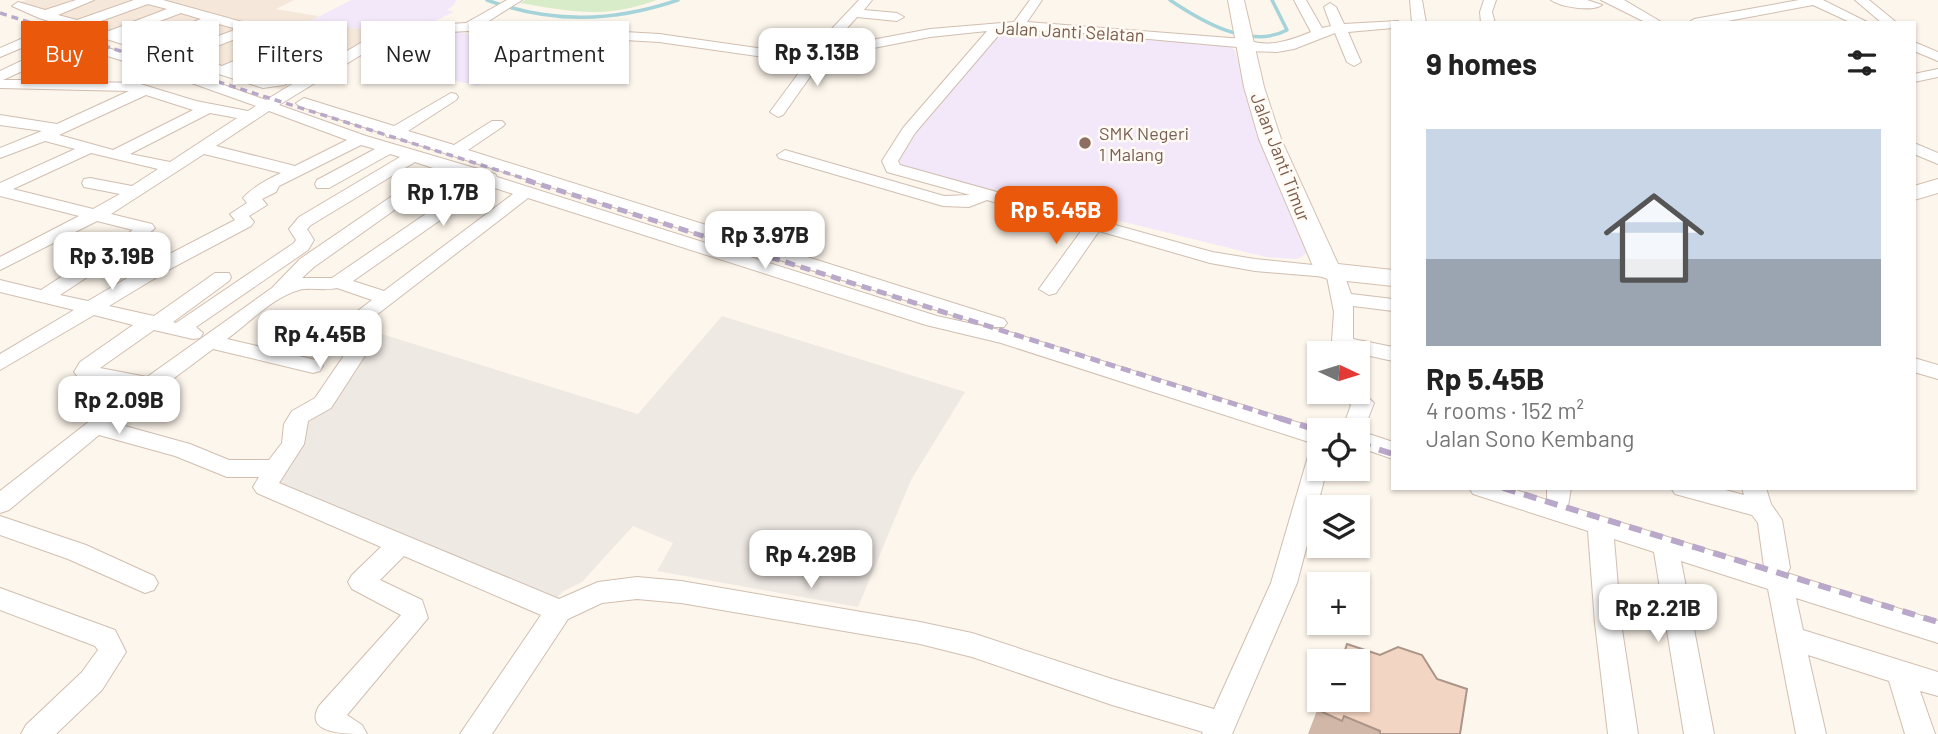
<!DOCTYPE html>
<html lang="en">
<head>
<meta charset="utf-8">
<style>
	:root { --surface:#fff; --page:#f2f2f2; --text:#222; --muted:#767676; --line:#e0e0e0; --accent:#ea580c }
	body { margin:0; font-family:Barlow,sans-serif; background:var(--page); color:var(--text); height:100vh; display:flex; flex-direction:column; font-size:26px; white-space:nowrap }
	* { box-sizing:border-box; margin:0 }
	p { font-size:23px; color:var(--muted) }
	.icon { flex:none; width:38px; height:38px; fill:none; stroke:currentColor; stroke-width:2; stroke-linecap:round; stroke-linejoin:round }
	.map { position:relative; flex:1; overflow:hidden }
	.drawer { position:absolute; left:1391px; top:21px; width:525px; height:469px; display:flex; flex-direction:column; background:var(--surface); border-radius:0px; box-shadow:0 2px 5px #0004 }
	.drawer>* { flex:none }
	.top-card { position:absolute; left:21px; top:21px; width:665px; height:63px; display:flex; gap:14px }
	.needle { width:46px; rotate:94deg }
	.tools { position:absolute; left:1307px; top:341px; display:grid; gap:14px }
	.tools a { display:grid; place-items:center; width:63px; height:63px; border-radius:0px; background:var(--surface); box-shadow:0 2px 5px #0004; font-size:35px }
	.price { position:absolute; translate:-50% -60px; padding:0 16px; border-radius:14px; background:#fff; color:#222; font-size:23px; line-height:46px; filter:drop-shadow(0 2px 4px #0008) }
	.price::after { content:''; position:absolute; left:50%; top:42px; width:21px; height:16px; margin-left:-10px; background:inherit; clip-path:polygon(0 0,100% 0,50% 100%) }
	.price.selected { background:var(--accent); color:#fff }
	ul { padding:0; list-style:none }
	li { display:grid; align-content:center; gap:14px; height:371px; padding:0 35px }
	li+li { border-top:2px solid var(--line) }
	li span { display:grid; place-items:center; height:217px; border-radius:0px; color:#555 }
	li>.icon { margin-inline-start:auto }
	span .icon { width:126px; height:126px; fill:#fffc; stroke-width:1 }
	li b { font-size:30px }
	h2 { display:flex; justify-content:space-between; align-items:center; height:84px; padding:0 35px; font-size:30px }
	.pill { padding:0 24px; border-radius:0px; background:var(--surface); box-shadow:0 2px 5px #0004; font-size:24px; line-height:63px }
	.pill.selected { background:var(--accent); color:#fff }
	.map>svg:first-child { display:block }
	.residential { fill:#f5e8da }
	.industrial { fill:#efe9e4 }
	.education { fill:#f3e8fa }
	.green { fill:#d8ecc9 }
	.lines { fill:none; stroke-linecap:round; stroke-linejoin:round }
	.stream { stroke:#a5d3da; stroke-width:3.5 }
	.street-casing { stroke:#d1beb0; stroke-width:2 }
	.secondary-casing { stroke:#d6c0b0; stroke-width:2 }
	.street { fill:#fff; fill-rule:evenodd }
	.secondary { fill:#fff; fill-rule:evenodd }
	.rail-far2 { stroke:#b9a8c9; stroke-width:3.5; stroke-dasharray:7 5; stroke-linecap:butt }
	.rail-far1 { stroke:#b9a8c9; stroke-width:5; stroke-dasharray:10 6; stroke-linecap:butt }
	.rail { stroke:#b9a8c9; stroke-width:6; stroke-dasharray:13 9; stroke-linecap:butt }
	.wall { fill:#d1b7a8 }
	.building { fill:#f3d5c3; stroke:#aa9588; stroke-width:2 }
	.education-dot { fill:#8d6e63; stroke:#fffaf3; stroke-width:2.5 }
	.labels { text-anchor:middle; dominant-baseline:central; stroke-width:5; stroke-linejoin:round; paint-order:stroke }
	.far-street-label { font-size:18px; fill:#7a5c4d; stroke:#fffaf3 }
	.far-education-label { font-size:18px; fill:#785e54; stroke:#fffaf3; text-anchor:start }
</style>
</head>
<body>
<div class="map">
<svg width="1938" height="734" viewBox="0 0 1938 734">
	<rect width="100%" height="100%" fill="#fdf6ec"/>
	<path class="residential" d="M26 0H294L276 9 318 16 311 21 385 33 283 90 11 5Z"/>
	<path class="industrial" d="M722 316 965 392 911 480 858 607 657 571 673 543 633 526 582 582 562 592 550 606 268 483 297 425 372 331 638 414Z"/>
	<path class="education" d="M351 0H456L454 5 447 10 454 12 426 25 378 32 310 21Z
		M451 30 534 50 478 86 358 57 363 54 391 61Z
		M1016 30 1230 46 1235 51 1259 136 1309 252 1297 259 1266 257 905 168 898 160 902 150 1002 31Z"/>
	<path class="green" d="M525 0H657C604 19 574 12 520 3Z"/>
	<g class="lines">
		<path class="stream" d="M487 0C552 24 613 22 678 0
			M1170 0C1201 21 1250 50 1287 30L1272 0"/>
		<defs>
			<path id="street" d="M76 0H94L58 15 77 20 134 0H163L293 36H302L304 39 347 51 369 38 400 27 466 23 507 0H522L484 24 659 34 799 54 810 52 819 43 782 37V31L826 35 859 0H872L864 10 897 13 904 17 897 21 857 17 829 48 930 29 1014 22 1030 0H1042L1027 22 1243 39C1267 48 1287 42 1311 32L1294 0H1306L1322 28 1331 26 1324 7 1330 3 1336 7 1344 24 1398 21 1393 23V28L1348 32 1361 62 1354 66 1347 62 1335 33 1294 49 1277 52 1244 51 1237 47 1060 31 1003 30 915 133 898 161 900 165 1212 252 1255 259 1342 268 1351 294 1393 299V311L1353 306V339L1393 347V361L1352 352 1331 354 1334 312 1327 277 1255 271 1210 263 1099 231 1056 293 1049 295 1039 289 1084 227 987 200 969 207 943 206 779 158 777 155 785 150 944 196 970 195 887 172 882 161 903 128 987 31 930 37 807 61 812 74 783 115 778 117 770 112 798 74 793 61 659 42 469 31 407 34 379 44 279 105 366 136 495 174 497 177 937 316 1013 333 1322 430H1320V469H1327L1297 583 1232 734H1202L1203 732 1112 705 972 657 920 644 681 603 637 599 602 603 568 619 492 734H460L541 615 404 556 380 580 422 600 428 618 347 715 362 725 367 734C346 734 303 734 319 706L401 615 352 589 348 582 352 575 381 547 257 493 253 487 259 477H227L175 456 99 435 9 510 0 513V491L132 388 78 377 74 372 80 362 133 325 94 315 0 370V354L74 310 0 292V280L41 290 133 230 97 221 0 270V257L79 216 0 196V183L75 149 45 141 0 158V148L42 131 0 125V115L57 124 129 91 0 88V71L61 42 45 38 0 57V48L44 29 182 70 266 100 337 57 295 45 236 71 264 80 275 78 300 67 307 71 284 85 263 88 39 18 12 6 18 2 45 10ZM148 4 167 9 109 31 90 25ZM181 13 201 19 143 41 123 35ZM215 23 237 29 177 52 157 46ZM251 33 281 41 222 66 191 56ZM74 47 87 50 22 80H3ZM101 54 172 76 256 106 248 111 196 101 137 83 44 81ZM146 95 193 110 113 150 59 135ZM269 111 347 140 295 166 216 146ZM210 113 237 118 170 162 130 154ZM361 145 375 149 317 180 315 184 317 188H329L390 154 400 157 299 217 289 229 296 240 294 243 176 323 173 322 229 281 231 277 229 273H215L154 316 109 306 172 268 251 226 254 222 249 216 267 205 262 199 276 192 279 186ZM91 153 158 169 132 186 90 178 84 179 82 183 84 187 120 194 93 209 13 189ZM204 154 281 173C268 179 253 187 243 198L247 203 230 214 235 220 158 260 88 301 60 295 136 245 155 228 152 224 111 214ZM415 162 433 168 300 259 272 288 147 377 100 368 154 330 193 339 200 338 203 333 196 327 308 250 314 240 307 229 311 225ZM448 172 474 181 332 278H302L314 267ZM489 186 513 194 384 291 353 281ZM528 198 926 325 1001 343 1318 445 1312 447 1309 453 1271 583 1214 709 1112 679 972 633 920 622 681 581 637 577 598 582 559 599 279 483 304 444 308 421 331 408 375 340 380 331 377 326 366 323ZM337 288 372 300 351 316 344 328 347 332 358 335 315 398 292 411 284 424 282 443 269 460H229L190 444 114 423 213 349 313 373 320 371 323 366 320 361 227 339C248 324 273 297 299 290 311 287 324 291 337 288Z
				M1410 0H1422L1426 23H1412Z
				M1484 0H1496L1492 12 1495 23H1481L1480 12Z
				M1551 0H1587L1602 5C1593 12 1560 7 1551 0Z
				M1601 0H1624L1663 23H1647Z
				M1799 0H1823L1869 23H1852L1813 5 1717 23H1688L1694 19Z
				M1855 0H1869L1897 23H1882Z
				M1914 42 1938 52V61L1914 51Z
				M1938 69V77L1914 82V74Z
				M451 93 456 94 458 97 456 100 408 131 454 145 492 121H502L505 124 502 127 468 150 1004 319 1007 323 1004 327H990L397 138 387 137 385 134 299 106 296 103 304 98 394 126Z
				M1914 143 1938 153V164L1914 154Z
				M1914 358 1938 365V379L1914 372Z
				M1358 388 1374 403 1363 432 1393 442V459L1358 447V430H1342L1351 405 1338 392H1358Z
				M1469 488H1510L1547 500V488H1571L1568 506 1764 567 1758 523 1752 515 1675 494 1671 488H1718L1744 495 1742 488H1766L1771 504 1782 520 1790 568 1787 573 1938 621V643L1796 598 1803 630 1938 672V696L1920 691 1935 734H1905L1889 681 1808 655 1826 734H1796L1768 589 1681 561 1714 734H1684L1654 552 1614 539 1621 623 1638 734H1608L1595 623 1588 531 1473 494Z
				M0 516 86 545 154 576 158 583 154 590 145 593 68 559 0 535Z
				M0 588 115 630 126 652 102 690 56 734H21L26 725 82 672 98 650 95 646 0 610Z"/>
			<path id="secondary" d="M1228 0H1244L1264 87 1281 139 1338 264 1393 270V286L1328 279 1319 276 1315 271 1259 139 1244 87Z
				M1938 179V193L1914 200V186Z"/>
		</defs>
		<use href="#street" class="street-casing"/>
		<use href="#secondary" class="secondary-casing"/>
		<use href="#street" class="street"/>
		<use href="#secondary" class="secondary"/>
		<path class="rail-far2" d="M0 13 532 181"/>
		<path class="rail-far1" d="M526 180 1285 420"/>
		<path class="rail" d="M1279 418 1320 431
			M1358 443 1393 454
			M1503 488 1938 622"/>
	</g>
	<path class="wall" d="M1347 644 1460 734H1308L1321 700H1358V662H1340Z"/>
	<path class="building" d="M1347 644 1380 655 1398 647 1422 655 1437 679 1467 689 1460 734H1380V731L1344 716 1342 721 1318 710 1321 700H1358V662H1341Z"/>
	<circle class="education-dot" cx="1085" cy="143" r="7"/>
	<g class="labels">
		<g class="far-street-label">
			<text transform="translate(1070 31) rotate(3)">Jalan Janti Selatan</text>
			<text transform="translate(1281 157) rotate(69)">Jalan Janti Timur</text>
		</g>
		<g class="far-education-label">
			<text x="1099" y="133">SMK Negeri<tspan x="1099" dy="21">1 Malang</tspan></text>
		</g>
	</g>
</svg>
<div class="tools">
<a><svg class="needle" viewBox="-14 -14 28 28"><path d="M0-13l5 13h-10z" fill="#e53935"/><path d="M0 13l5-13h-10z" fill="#767676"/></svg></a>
<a><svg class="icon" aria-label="locate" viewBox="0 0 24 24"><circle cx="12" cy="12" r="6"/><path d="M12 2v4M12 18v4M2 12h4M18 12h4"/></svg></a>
<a><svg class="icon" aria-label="layers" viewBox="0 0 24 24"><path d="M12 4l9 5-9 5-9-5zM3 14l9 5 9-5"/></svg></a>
<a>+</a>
<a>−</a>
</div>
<b class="price" style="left:817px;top:88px">Rp 3.13B</b>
<b class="price" style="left:443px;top:228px">Rp 1.7B</b>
<b class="price selected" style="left:1056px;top:246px">Rp 5.45B</b>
<b class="price" style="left:765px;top:271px">Rp 3.97B</b>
<b class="price" style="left:112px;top:292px">Rp 3.19B</b>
<b class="price" style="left:320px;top:370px">Rp 4.45B</b>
<b class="price" style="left:119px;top:436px">Rp 2.09B</b>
<b class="price" style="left:811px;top:590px">Rp 4.29B</b>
<b class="price" style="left:1658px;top:644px">Rp 2.21B</b>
<div class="top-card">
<a class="pill selected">Buy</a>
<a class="pill">Rent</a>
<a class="pill">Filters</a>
<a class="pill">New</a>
<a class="pill">Apartment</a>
</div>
<section class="drawer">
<h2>9 homes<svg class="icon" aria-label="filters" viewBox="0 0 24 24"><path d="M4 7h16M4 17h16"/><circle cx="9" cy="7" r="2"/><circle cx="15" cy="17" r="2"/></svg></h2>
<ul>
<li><span style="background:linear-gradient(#c9d6e8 60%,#9aa5b1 0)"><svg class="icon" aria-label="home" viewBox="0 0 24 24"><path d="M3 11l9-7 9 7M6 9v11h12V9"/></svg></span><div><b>Rp 5.45B</b><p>4 rooms · 152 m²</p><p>Jalan Sono Kembang</p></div></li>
</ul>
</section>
</div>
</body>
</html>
